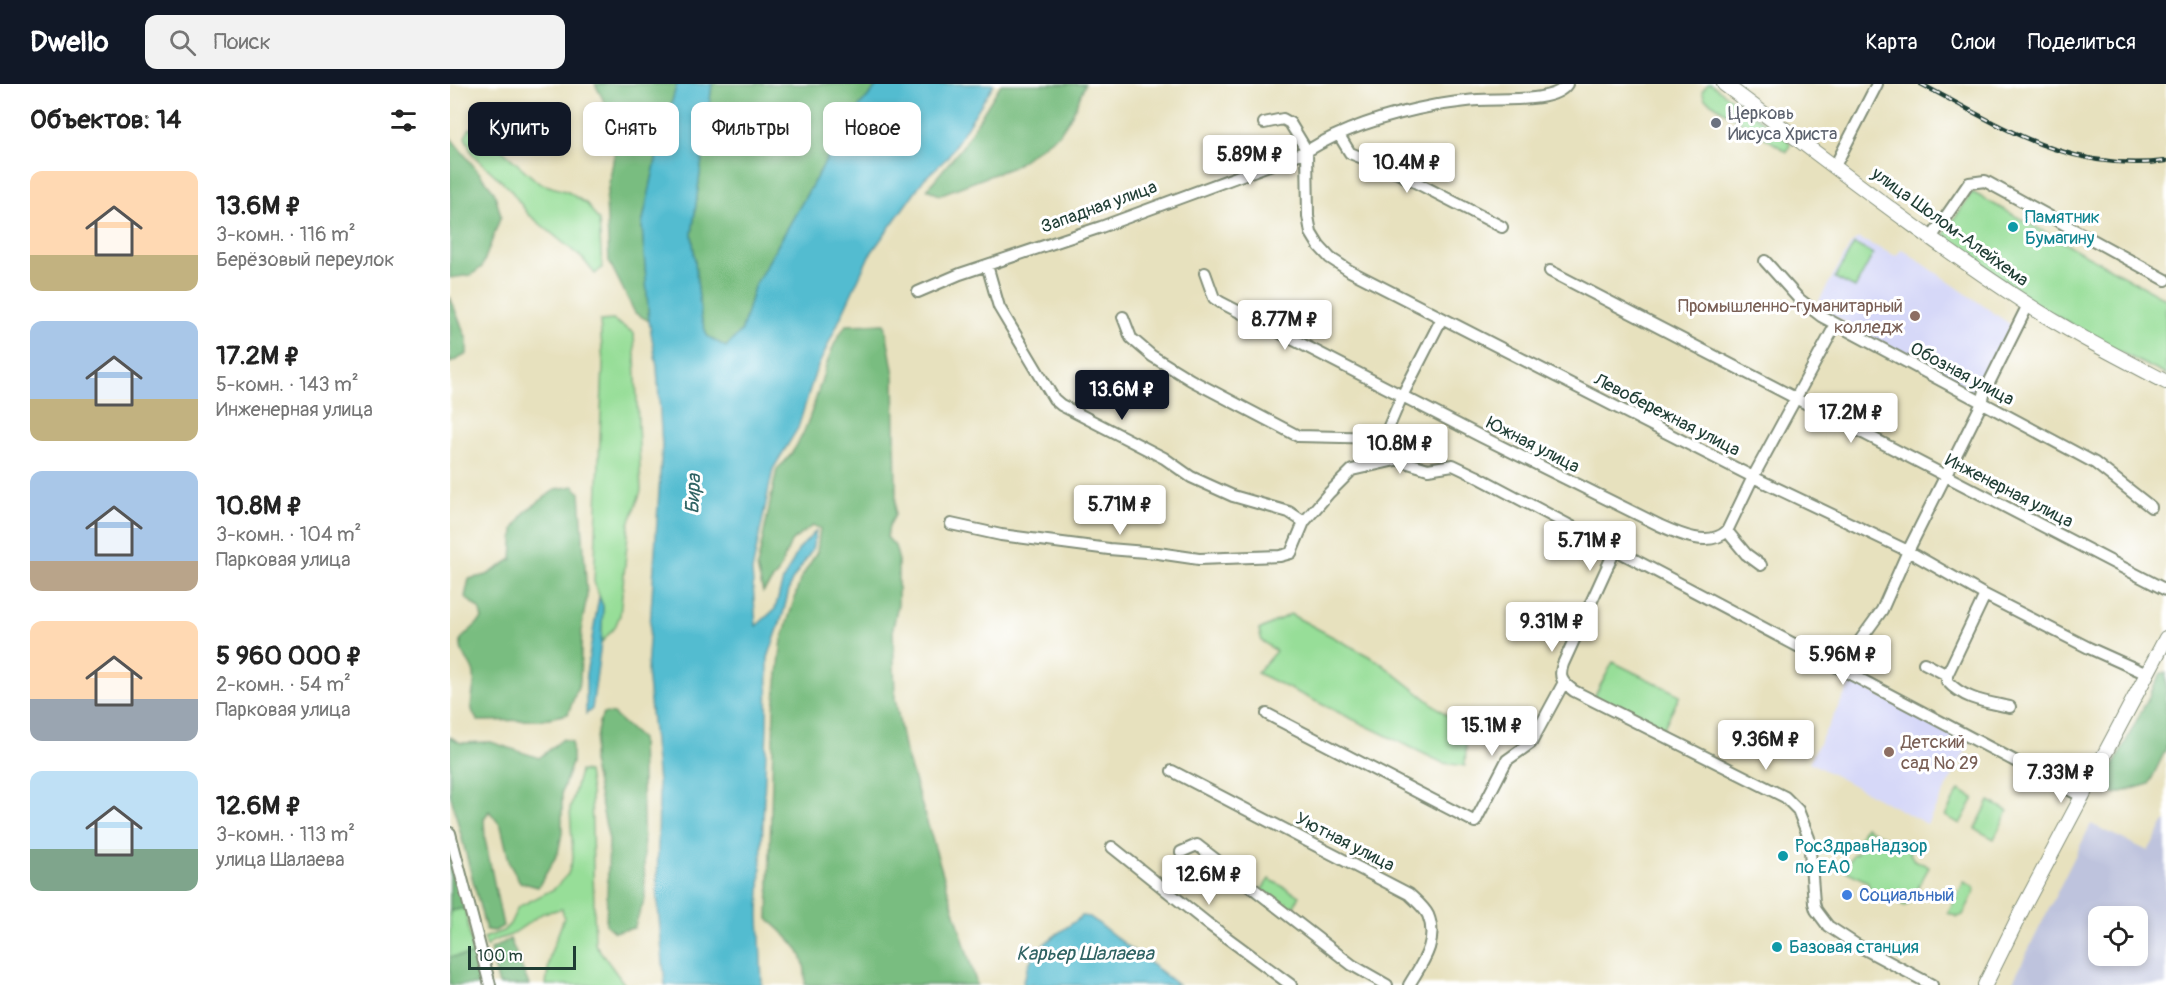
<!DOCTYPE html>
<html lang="ru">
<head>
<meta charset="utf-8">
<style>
	:root { --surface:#fff; --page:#f2f2f2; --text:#222; --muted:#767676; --accent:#111827 }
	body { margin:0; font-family:Pangolin,sans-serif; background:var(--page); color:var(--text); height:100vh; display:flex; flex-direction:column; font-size:22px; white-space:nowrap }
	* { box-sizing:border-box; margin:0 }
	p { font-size:20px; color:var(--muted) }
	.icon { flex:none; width:33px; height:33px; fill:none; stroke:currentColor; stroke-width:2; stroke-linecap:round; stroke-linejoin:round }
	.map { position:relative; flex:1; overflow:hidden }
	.drawer { display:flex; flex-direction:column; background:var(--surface); width:450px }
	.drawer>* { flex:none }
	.top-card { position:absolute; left:18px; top:18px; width:570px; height:54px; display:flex; gap:12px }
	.fabs { position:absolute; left:1638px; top:822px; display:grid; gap:12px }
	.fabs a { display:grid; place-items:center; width:60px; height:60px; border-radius:12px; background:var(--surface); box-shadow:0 3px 9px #0003; font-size:30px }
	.scale { position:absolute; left:18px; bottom:15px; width:108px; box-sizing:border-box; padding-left:6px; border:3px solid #1f3d34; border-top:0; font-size:16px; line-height:21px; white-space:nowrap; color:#1f3d34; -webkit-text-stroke:4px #fff; paint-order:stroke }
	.price { position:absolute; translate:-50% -51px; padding:0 14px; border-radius:6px; background:#fff; color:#222; font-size:20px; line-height:39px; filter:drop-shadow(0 2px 3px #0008) }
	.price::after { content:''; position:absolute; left:50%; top:36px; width:18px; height:14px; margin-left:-9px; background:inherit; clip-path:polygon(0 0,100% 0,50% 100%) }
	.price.current { background:var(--accent); color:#fff }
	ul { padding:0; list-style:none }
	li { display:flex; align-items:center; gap:18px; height:150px; padding:0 30px }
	li span { display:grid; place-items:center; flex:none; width:168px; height:120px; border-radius:12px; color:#555 }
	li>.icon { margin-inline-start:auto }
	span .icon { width:72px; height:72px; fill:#fffc; stroke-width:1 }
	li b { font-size:26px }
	h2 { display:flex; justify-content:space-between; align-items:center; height:72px; padding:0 30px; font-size:26px }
	.tag { padding:0 21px; border-radius:12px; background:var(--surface); box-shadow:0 3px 9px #0003; font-size:21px; line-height:54px }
	.tag.current { background:var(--accent); color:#fff }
	header { display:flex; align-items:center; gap:36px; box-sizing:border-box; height:84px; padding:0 30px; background:var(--accent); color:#fff }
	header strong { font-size:28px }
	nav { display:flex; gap:33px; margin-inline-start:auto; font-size:21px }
	.search { width:420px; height:54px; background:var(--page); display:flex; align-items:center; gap:15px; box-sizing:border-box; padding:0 21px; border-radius:12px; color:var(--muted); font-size:22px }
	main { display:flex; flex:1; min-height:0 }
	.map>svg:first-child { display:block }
	.built { fill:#d6d8f8 }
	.industrial { fill:#bec3dd; fill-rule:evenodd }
	.green { fill:#97de98; stroke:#5b8e66; stroke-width:1.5 }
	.forest { fill:#79bd80; stroke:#4c7d5a; stroke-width:1.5 }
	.water { fill:#53bcd0; stroke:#397c82; stroke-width:1.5 }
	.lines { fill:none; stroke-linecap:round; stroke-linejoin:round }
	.minor-casing { stroke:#838f79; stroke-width:14 }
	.major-casing { stroke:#838f79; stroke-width:16 }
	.minor { stroke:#fff; stroke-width:10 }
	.major { stroke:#fff; stroke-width:14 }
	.rail-casing { stroke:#1f3d34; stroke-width:4.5 }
	.rail { stroke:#fff; stroke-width:2; stroke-dasharray:7; stroke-linecap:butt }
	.worship-dot { fill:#6b7280; stroke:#fff; stroke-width:2 }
	.culture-dot { fill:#0f9aa8; stroke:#fff; stroke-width:2 }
	.education-dot { fill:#8d6e63; stroke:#fff; stroke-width:2 }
	.shop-dot { fill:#3f7fe0; stroke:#fff; stroke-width:2 }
	.labels { text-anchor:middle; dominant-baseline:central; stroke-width:6; stroke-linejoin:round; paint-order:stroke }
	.worship-label { font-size:18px; fill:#5b616d; stroke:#fff; text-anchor:start }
	.street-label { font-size:18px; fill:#1f3d34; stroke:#fff }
	.culture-label { font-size:18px; fill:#0d838f; stroke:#fff; text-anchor:start }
	.education-label { font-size:18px; fill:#785e54; stroke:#fff; text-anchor:end }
	.shop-label { font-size:18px; fill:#366cbe; stroke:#fff; text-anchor:start }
	.water-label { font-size:20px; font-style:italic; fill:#2f6363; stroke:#fff }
</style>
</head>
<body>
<header>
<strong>Dwello</strong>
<div class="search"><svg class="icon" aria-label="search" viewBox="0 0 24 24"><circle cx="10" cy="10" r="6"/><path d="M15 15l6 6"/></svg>Поиск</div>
<nav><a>Карта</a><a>Слои</a><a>Поделиться</a></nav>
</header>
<main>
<section class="drawer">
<h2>Объектов: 14<svg class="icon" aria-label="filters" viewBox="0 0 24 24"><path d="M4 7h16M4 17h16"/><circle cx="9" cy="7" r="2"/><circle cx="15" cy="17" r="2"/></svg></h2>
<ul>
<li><span style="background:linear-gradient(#ffd9b3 70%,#c2b280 0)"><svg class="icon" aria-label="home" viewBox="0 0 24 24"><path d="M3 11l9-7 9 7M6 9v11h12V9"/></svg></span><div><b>13.6M ₽</b><p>3-комн. · 116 m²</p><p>Берёзовый переулок</p></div></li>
<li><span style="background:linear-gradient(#a9c7e8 65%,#c2b280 0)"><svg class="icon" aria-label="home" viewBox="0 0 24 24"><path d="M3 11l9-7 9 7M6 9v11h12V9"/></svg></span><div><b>17.2M ₽</b><p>5-комн. · 143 m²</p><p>Инженерная улица</p></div></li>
<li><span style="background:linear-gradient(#a9c7e8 75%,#b9a48a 0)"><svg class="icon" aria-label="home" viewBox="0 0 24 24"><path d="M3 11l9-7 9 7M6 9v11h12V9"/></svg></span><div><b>10.8M ₽</b><p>3-комн. · 104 m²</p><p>Парковая улица</p></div></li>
<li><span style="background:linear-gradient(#ffd9b3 65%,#9aa5b1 0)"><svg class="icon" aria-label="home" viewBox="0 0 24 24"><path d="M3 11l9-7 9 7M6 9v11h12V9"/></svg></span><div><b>5 960 000 ₽</b><p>2-комн. · 54 m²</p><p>Парковая улица</p></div></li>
<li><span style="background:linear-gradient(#bfe0f5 65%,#7fa58c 0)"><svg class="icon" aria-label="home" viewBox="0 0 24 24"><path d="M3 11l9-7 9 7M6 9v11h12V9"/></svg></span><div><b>12.6M ₽</b><p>3-комн. · 113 m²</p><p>улица Шалаева</p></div></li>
</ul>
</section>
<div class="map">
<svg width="1716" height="901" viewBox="0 0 1716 901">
	<rect width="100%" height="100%" fill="#fff"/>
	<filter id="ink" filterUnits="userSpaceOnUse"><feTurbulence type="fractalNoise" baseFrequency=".0167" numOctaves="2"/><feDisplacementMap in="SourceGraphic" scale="12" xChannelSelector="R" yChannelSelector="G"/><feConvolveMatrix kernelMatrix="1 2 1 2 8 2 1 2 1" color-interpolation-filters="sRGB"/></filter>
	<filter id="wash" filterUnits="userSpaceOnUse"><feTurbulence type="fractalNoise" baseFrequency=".008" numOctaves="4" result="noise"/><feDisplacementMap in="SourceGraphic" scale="24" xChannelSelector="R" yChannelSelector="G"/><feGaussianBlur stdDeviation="1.35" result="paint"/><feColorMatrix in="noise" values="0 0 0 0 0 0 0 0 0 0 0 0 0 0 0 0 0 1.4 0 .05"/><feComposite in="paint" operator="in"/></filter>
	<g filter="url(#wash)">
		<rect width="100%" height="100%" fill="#e7e1be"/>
		<path class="built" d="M1408 154 1446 172 1452 165 1561 241 1525 310 1366 222 1401 160Z
			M1402 597 1520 659 1477 740 1359 678Z"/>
		<path class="industrial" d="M1716 736V901H1561L1641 740 1698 767ZM1648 832H1688V872H1648Z"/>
		<path class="green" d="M1258 0H1261L1339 57 1340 61 1337 68 1255 15 1252 7Z
			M20 44 37 53 89 99 118 108 137 120 149 137 152 184 145 190 133 175 78 130 60 105 23 71 15 53Z
			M1522 108 1716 215V291L1664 265 1580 217 1493 152Z
			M1404 160 1423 170 1405 204 1385 194Z
			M163 236 184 249 191 407 179 440 170 531 165 543 151 559 153 522 144 498 153 280 150 237Z
			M840 530 928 577 1017 647 1015 682 993 679 807 589 826 567 812 557 809 546Z
			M1163 578 1230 611 1212 647 1143 615Z
			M130 687 138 688 141 708 145 860 175 901H96L100 871 114 834 112 825 93 829 61 851 43 857 36 863 34 854 53 847 60 840 68 823 104 805 118 790 123 773 120 725Z
			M1509 706 1524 714 1510 740 1495 732Z
			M1539 717 1558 727 1544 755 1525 745Z
			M1415 743 1458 765 1463 775 1479 783 1459 820 1454 822 1419 803 1418 798 1394 786 1403 770H1406L1412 759 1410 752Z
			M819 795 850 812 840 828 812 805Z
			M1514 798 1524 803 1525 807 1513 831 1508 833 1498 829Z
			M15 824 23 871 0 873V827Z"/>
		<path class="forest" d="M145 0H227L209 62 192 141 199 237 185 229 159 177 156 116 167 55 158 25Z
			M262 0H429L402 31 304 203 292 246 276 263 257 252 251 233 242 150Z
			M551 0H635L622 31 610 49 563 83 489 111 477 105 512 63Z
			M0 53 44 107 51 132 32 183 21 191 0 194Z
			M0 213 17 256V270L0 279Z
			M435 240 444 291 446 408 445 431 439 442 437 453 445 462 448 473V520L443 544 445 614 454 663 527 901H355C358 867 341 856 318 835L324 624 332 556 350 496 367 468 370 444 362 442 341 458 328 489 313 508 307 483 327 385C362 356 366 301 384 261 387 254 392 247 396 241Z
			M124 402 130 409 137 512 132 540 130 597 118 630 89 636 28 637C14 619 27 609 24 590 21 576 9 573 11 555L32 535 30 526 15 513 19 495 37 491 62 475 64 445 75 428 106 405Z
			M1711 589H1716V665L1699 700 1665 710 1652 704Z
			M154 629 163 630 191 655 195 814 184 844 164 848 156 841 159 756 142 677 149 638Z
			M0 653 11 659 41 658 89 674 113 655 122 658V679L112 707V749L108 769 88 803 70 798 60 781 51 742 39 727 34 735 35 755 53 842 45 847 36 846 0 709Z
			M0 767 15 824 0 827Z
			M60 855 79 901H49L40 866Z
			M23 871 31 901H0V873Z"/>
		<path class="water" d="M227 0H262L242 150 251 233 257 252 276 263 292 246 304 203 402 31 429 0H544L497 74 474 95 419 172 365 289 348 344 323 385 302 487 306 542 325 525 333 496 349 465 366 447 362 466 341 498 333 530 318 574 317 644 309 830 312 901H215L207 811 209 709 197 587 212 362 207 283 199 237 192 141 209 62Z
			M149 513 153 522 151 559 142 625 136 630V590Z
			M632 832 640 833 728 901H574L573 897C577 891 576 886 579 880 588 859 615 846 632 832Z"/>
	</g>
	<g filter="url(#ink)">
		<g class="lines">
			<defs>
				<path id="minor" d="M814 39 833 35 840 39 857 67 858 132 861 149 869 162 880 174 900 187 1303 393 1458 467 1535 511 1639 564 1697 590
					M889 51 900 69 938 84 1052 143
					M1385 82 1427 0
					M1481 154 1519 99 1535 97 1716 196
					M1315 177 1349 215 1371 232 1645 379 1701 423
					M537 181 549 223 604 315 611 321 714 374 741 393 783 412 839 428 854 438
					M1100 187 1716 506
					M755 189 764 214 770 218 1032 353 1209 441C1229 450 1259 464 1277 447L1296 470 1311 481
					M468 208 510 190 651 143 857 67C894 44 944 29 987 21 1001 19 1014 17 1028 16 1050 14 1104 20 1117 0
					M673 233 681 254 702 272 741 296 848 352 934 354
					M934 354 950 375 955 378 978 385 1003 381 1026 392 1633 713
					M934 354 952 312 992 234
					M501 440 551 451 659 465 708 469 749 475 830 472 841 469 854 438 879 409 902 386 950 375
					M1277 447 1303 393 1386 240
					M1165 466 1113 580C1108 594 1113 599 1124 607L1335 713 1348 726 1359 754 1364 819 1366 826 1378 842 1407 861 1482 901
					M1474 579 1497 591V597C1514 616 1538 618 1560 623
					M1390 584 1432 526 1458 467 1532 319 1535 307 1578 221
					M1497 591 1535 511
					M817 630 1025 738 1057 676 1081 659 1113 600
					M722 687 959 810C965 816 974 823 978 831 989 858 972 879 959 901
					M0 749 40 901
					M662 763 757 839 841 901
					M731 768 747 761 902 881 937 901"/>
				<path id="major" d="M1274 0C1374 74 1472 152 1577 220 1621 249 1669 273 1716 298
					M1535 901 1573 824 1716 554"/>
			</defs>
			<use href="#minor" class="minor-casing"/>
			<use href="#major" class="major-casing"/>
			<use href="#minor" class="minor"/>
			<use href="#major" class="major"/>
			<defs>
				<path id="rail" d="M1471 0C1553 43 1619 89 1716 77"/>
			</defs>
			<use href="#rail" class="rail-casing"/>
			<use href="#rail" class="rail"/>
		</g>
	</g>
	<circle class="worship-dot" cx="1266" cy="39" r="6"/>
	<g class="culture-dot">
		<circle cx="1563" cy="143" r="6"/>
		<circle cx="1333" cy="772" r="6"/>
		<circle cx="1327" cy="863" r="6"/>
	</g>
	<g class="education-dot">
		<circle cx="1465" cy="232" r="6"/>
		<circle cx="1439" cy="668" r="6"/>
	</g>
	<circle class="shop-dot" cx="1397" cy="811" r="6"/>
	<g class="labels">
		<g class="worship-label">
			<text x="1278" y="29">Церковь<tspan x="1278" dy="21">Иисуса Христа</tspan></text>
		</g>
		<g class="street-label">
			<text transform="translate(649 123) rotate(-20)">Западная улица</text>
			<text transform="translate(1500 143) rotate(36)">улица Шолом-Алейхема</text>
			<text transform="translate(1512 290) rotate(28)">Обозная улица</text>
			<text transform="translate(1217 331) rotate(27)">Левобережная улица</text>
			<text transform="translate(1083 361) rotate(27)">Южная улица</text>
			<text transform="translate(1559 407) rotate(27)">Инженерная улица</text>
			<text transform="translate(895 758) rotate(27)">Уютная улица</text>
		</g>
		<g class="culture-label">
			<text x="1575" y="133">Памятник<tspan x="1575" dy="21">Бумагину</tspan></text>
			<text x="1345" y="762">РосЗдравНадзор<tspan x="1345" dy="21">по ЕАО</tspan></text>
			<text x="1339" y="863">Базовая станция</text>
		</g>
		<g class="education-label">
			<text x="1453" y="222">Промышленно-гуманитарный<tspan x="1453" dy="21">колледж</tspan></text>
			<text x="1451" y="658" text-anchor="start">Детский<tspan x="1451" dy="21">сад № 29</tspan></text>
		</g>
		<g class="shop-label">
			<text x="1409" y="811">Социальный</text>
		</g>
		<g class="water-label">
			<text transform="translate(243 410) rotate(-87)">Бира</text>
			<text x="635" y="869">Карьер Шалаева</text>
		</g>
	</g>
</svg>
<div class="fabs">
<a><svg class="icon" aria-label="locate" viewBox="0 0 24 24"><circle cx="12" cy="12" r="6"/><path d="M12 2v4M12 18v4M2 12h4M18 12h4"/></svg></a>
</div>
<div class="scale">100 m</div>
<b class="price" style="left:800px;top:102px">5.89M ₽</b>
<b class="price" style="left:957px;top:110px">10.4M ₽</b>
<b class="price" style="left:835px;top:267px">8.77M ₽</b>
<b class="price current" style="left:672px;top:337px">13.6M ₽</b>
<b class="price" style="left:1401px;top:360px">17.2M ₽</b>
<b class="price" style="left:950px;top:391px">10.8M ₽</b>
<b class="price" style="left:670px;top:452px">5.71M ₽</b>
<b class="price" style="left:1140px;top:488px">5.71M ₽</b>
<b class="price" style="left:1102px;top:569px">9.31M ₽</b>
<b class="price" style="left:1393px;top:602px">5.96M ₽</b>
<b class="price" style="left:1042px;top:673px">15.1M ₽</b>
<b class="price" style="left:1316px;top:687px">9.36M ₽</b>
<b class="price" style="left:1611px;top:720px">7.33M ₽</b>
<b class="price" style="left:759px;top:822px">12.6M ₽</b>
<div class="top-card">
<a class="tag current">Купить</a>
<a class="tag">Снять</a>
<a class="tag">Фильтры</a>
<a class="tag">Новое</a>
</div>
</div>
</main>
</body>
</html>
